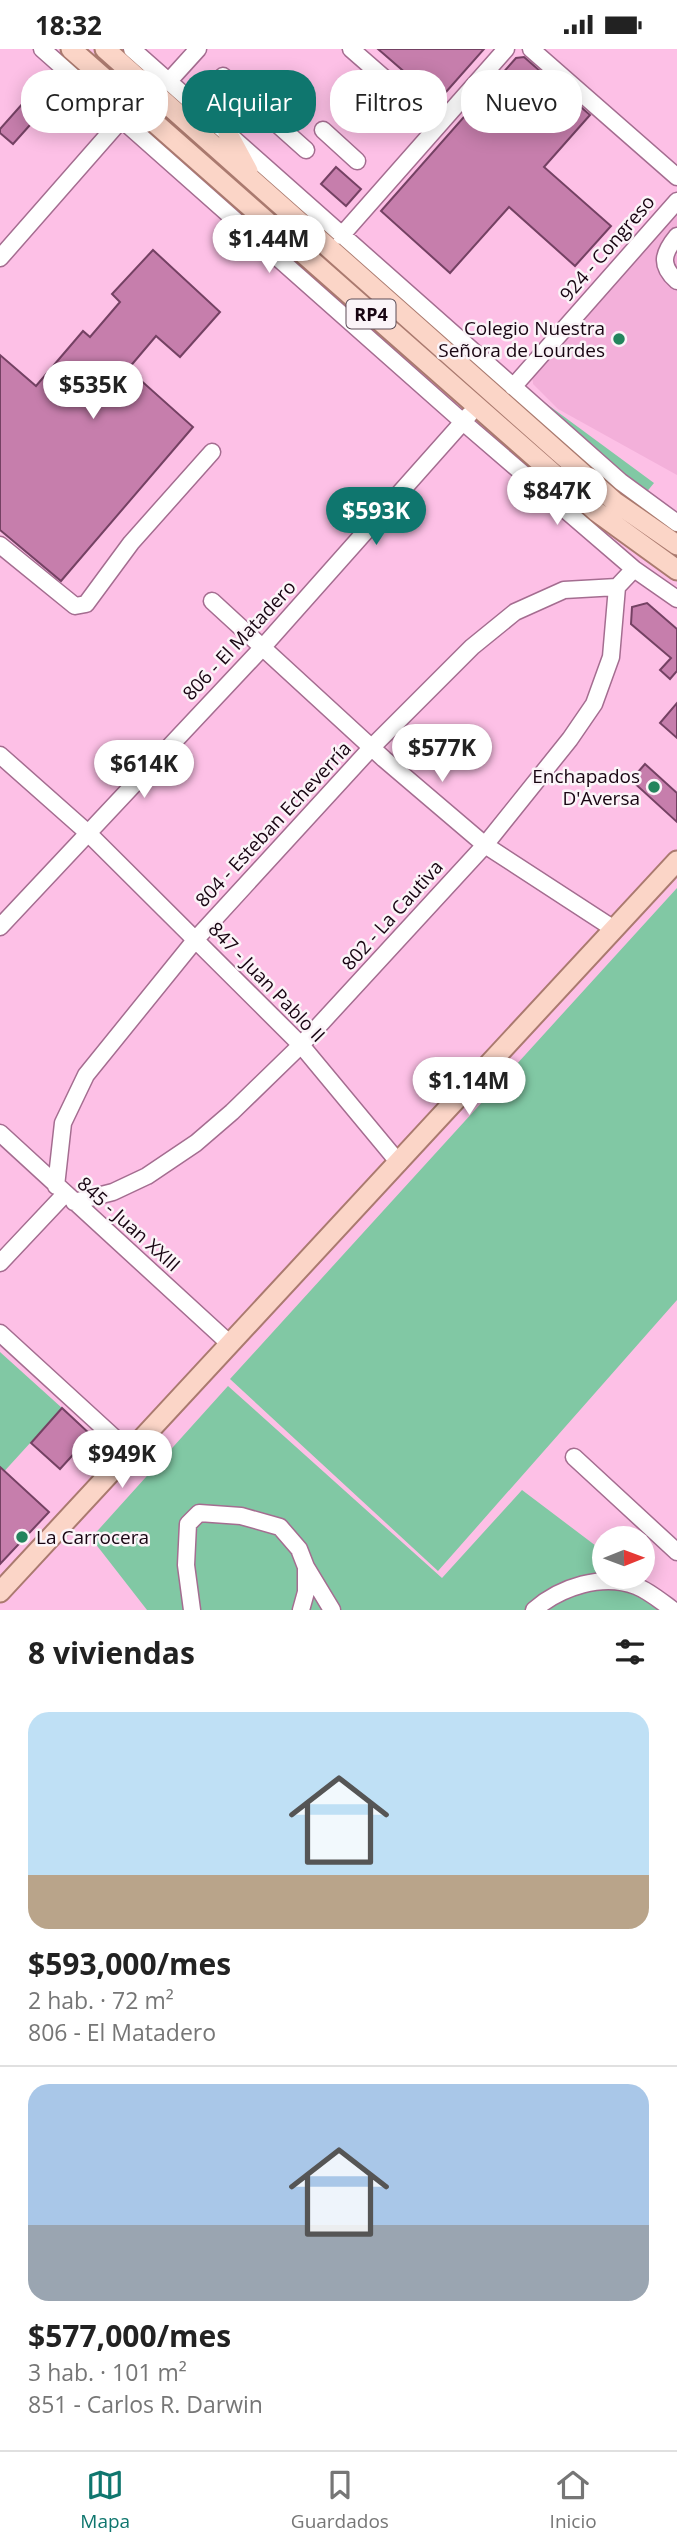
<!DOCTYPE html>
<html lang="es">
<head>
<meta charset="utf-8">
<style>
	:root { --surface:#fff; --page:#f6f6f6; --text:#222; --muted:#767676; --line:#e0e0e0; --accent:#0f766e }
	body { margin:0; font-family:"Open Sans",sans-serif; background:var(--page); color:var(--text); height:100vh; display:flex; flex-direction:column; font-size:26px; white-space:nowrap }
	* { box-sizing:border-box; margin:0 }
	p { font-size:23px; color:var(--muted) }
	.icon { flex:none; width:38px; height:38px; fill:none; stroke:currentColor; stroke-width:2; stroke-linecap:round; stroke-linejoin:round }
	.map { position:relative; height:1561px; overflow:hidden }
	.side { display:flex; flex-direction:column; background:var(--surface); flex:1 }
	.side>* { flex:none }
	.hud { position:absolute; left:21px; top:21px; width:635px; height:63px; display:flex; gap:14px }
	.needle { width:46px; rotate:89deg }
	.buttons { position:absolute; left:592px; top:1477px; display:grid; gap:14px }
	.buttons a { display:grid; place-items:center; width:63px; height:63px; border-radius:50%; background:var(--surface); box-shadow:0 4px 18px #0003; font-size:35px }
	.price { position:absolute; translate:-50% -60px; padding:0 16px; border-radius:24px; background:#fff; color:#222; font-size:23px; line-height:46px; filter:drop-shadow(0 2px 4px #0008) }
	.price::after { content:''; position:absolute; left:50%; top:42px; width:21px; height:16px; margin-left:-10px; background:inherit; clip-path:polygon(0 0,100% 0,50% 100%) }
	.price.active { background:var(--accent); color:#fff }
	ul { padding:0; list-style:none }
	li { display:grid; align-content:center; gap:14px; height:371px; padding:0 28px }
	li+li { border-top:2px solid var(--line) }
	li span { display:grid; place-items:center; height:217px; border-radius:21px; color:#555 }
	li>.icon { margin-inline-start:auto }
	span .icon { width:126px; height:126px; fill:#fffc; stroke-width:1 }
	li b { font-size:30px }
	h2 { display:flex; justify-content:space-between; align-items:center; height:84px; padding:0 28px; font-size:30px }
	.tag { padding:0 24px; border-radius:28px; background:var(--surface); box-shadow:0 4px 18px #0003; font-size:24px; line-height:63px }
	.tag.active { background:var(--accent); color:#fff }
	.status { display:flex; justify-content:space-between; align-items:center; height:49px; padding:0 35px; background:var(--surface); direction:ltr }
	.status svg { height:19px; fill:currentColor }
	.menu { display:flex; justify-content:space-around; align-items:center; height:98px; border-top:2px solid var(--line); background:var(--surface); font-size:19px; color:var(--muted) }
	.menu a { display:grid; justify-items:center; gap:4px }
	.menu .active { color:var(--accent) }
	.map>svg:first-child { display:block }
	.built { fill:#f3b0da }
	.green { fill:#81c8a4 }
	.building { fill:#c67eac; stroke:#744163; stroke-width:2 }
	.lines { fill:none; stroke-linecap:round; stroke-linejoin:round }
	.minor-casing { stroke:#a46d90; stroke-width:19 }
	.major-casing { stroke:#aa7a6f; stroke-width:23 }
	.minor { stroke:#fff; stroke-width:16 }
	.major { stroke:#fbd5c7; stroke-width:19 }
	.poi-dot { fill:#24845d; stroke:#fbf4f8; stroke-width:2.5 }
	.labels { text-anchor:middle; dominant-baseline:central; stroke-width:5; stroke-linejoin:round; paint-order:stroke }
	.shield { fill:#fbf4f8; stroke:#5c4d57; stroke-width:2 }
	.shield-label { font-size:18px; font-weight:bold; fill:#180512 }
	.street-label { font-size:19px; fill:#180512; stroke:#fbf4f8 }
	.poi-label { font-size:19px; fill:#180512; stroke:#fbf4f8; text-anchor:end }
</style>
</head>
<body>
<div class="status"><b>18:32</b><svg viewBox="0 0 49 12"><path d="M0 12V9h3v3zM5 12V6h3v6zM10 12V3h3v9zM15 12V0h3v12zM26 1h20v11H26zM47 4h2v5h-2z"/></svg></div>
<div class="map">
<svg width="677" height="1561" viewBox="0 0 677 1561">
	<rect width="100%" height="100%" fill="#fdc0e6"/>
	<path class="built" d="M677 159V426L558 360 533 335 532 324Z"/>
	<path class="green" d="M521 336 654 434 645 445Z
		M677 839V1251L438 1522 230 1330Z
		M0 1303 62 1359 0 1427Z
		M228 1337 442 1529 522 1441 604 1503V1528H637L677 1561H147L91 1489Z"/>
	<path class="building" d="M378 0H484L438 52Z
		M524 8 590 66 544 118 611 177 575 217 509 158 450 224 381 162 516 9Z
		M48 26 63 39 13 95 0 84V80Z
		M336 118 361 140 346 157 321 135Z
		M153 201 220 263 180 308 156 287 128 320 193 378 61 532 0 481V306L36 337 83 282 90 288 120 253 112 245Z
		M647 554 677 580V622L670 630 660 621 671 609 631 575 632 558Z
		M677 654V689L660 674Z
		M645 715 677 744V773L631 731Z
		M62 1359 91 1386 60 1420 31 1394Z
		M0 1418 49 1463 0 1515Z"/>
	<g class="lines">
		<defs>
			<path id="minor" d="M42 0 463 373 634 520 677 550
				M132 0 621 433 677 474
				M351 0 438 76
				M531 0 677 128
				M223 27 306 101
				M169 32 198 0
				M323 81 357 112
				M341 187 506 0
				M677 187C663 204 659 216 677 232
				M0 209 128 63
				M513 338 677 152
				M0 496 75 557 86 555 131 494 212 403
				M212 552 384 710 485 796 614 880
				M0 706 88 784 301 996 399 1114
				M0 878 262 599 469 366
				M0 1084 230 1295
				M56 1137 63 1074 86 1026 196 890 372 698 472 598 515 563 564 541 617 538
				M74 1153 113 1143 147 1127 196 1094 232 1063 301 996 485 796 570 690 594 655 611 608 617 538 634 520
				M0 1214 65 1145
				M0 1284 130 1403
				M574 1408 677 1503
				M192 1561 186 1516 188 1475 199 1464 241 1467 280 1478 299 1500 306 1518 332 1561
				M301 1561 306 1543V1520
				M534 1561C560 1538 603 1524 636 1537 649 1542 662 1553 673 1561"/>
			<path id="major" d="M71 0 597 463 677 521
				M105 0 615 453 677 496
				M228 85 248 122
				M0 1543 677 812"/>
		</defs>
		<use href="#minor" class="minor-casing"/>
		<use href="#major" class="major-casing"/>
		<use href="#minor" class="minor"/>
		<use href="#major" class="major"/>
	</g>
	<g class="poi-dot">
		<circle cx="619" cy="290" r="7"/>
		<circle cx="654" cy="738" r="7"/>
		<circle cx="22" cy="1488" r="7"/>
	</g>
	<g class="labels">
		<rect class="shield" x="346.5" y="250.5" width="49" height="29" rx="5"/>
		<g class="shield-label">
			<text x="371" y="265">RP4</text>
		</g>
		<g class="street-label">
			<text transform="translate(607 199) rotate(-49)">924 - Congreso</text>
			<text transform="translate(239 591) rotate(-47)">806 - El Matadero</text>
			<text transform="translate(273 775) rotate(-47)">804 - Esteban Echeverría</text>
			<text transform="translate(392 866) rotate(-48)">802 - La Cautiva</text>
			<text transform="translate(267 933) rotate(46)">847 - Juan Pablo II</text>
			<text transform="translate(129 1175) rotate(42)">845 - Juan XXIII</text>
		</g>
		<g class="poi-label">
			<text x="605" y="279">Colegio Nuestra<tspan x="605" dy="22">Señora de Lourdes</tspan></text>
			<text x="640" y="727">Enchapados<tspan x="640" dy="22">D'Aversa</tspan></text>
			<text x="36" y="1488" text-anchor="start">La Carrocera</text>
		</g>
	</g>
</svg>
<div class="buttons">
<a><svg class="needle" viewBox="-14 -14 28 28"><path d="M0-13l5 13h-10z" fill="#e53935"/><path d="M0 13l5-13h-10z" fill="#767676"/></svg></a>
</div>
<b class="price" style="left:269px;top:226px">$1.44M</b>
<b class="price" style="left:93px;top:372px">$535K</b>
<b class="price" style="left:557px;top:478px">$847K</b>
<b class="price active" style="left:376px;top:498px">$593K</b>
<b class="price" style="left:442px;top:735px">$577K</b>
<b class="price" style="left:144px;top:751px">$614K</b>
<b class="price" style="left:469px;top:1068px">$1.14M</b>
<b class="price" style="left:122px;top:1441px">$949K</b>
<div class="hud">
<a class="tag">Comprar</a>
<a class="tag active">Alquilar</a>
<a class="tag">Filtros</a>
<a class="tag">Nuevo</a>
</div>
</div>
<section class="side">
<h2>8 viviendas<svg class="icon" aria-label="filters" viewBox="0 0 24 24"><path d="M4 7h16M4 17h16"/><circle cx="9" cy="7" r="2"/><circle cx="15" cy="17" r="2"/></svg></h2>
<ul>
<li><span style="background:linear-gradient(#bfe0f5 75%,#b9a48a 0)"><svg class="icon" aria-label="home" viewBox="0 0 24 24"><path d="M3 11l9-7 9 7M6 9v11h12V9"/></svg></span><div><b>$593,000/mes</b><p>2 hab. · 72 m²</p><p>806 - El Matadero</p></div></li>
<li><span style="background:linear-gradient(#a9c7e8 65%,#9aa5b1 0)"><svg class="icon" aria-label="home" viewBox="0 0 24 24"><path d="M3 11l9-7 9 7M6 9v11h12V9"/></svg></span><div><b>$577,000/mes</b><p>3 hab. · 101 m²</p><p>851 - Carlos R. Darwin</p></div></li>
</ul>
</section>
<nav class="menu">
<a class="active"><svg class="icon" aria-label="map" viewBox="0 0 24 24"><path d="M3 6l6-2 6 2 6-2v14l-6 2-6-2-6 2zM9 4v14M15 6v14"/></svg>Mapa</a>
<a><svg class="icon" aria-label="saved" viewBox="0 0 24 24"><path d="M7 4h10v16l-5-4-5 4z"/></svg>Guardados</a>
<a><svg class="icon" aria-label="home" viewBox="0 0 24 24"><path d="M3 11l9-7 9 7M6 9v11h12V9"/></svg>Inicio</a>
</nav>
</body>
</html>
